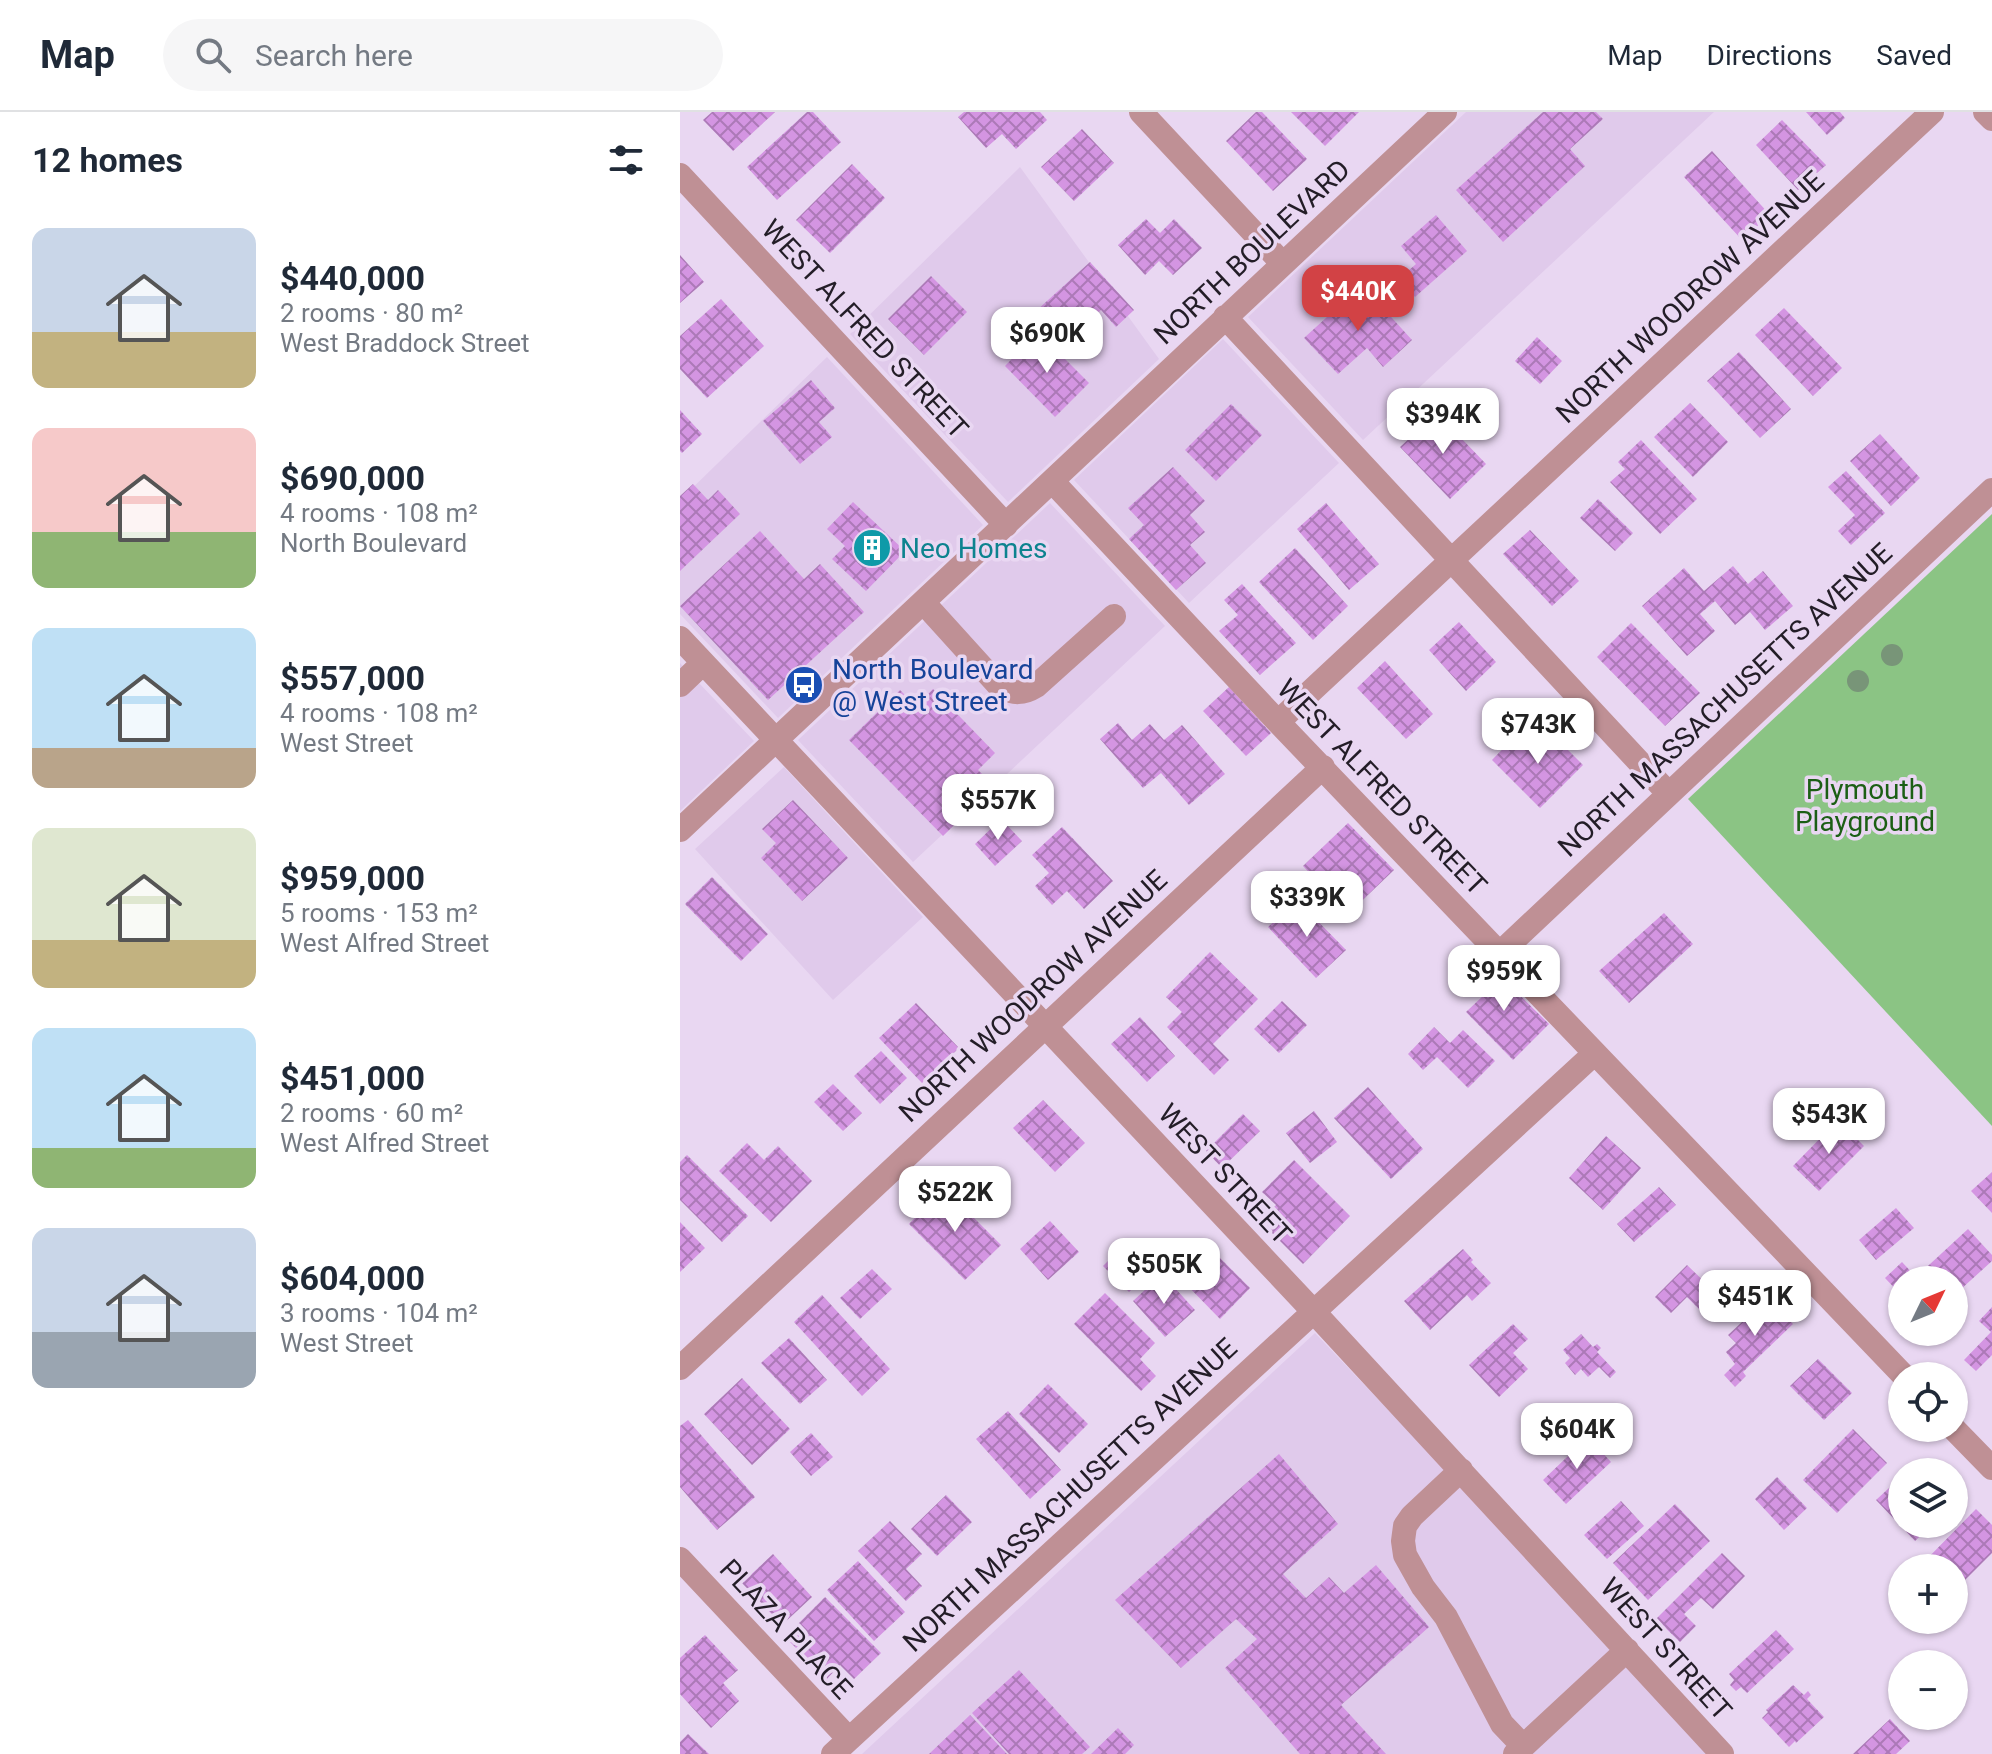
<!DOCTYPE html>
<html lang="en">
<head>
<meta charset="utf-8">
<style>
	:root { --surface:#fff; --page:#f6f6f7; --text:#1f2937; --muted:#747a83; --line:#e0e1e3; --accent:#d24245 }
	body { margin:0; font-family:Roboto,sans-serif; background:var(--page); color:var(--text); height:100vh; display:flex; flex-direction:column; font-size:30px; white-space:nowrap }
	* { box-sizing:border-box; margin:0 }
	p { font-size:26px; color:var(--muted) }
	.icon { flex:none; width:44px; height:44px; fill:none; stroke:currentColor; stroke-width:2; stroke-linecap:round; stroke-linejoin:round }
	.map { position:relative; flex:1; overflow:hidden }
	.drawer { display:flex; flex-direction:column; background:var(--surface); width:680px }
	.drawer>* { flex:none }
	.needle { width:52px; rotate:47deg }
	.controls { position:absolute; left:1208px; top:1154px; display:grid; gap:16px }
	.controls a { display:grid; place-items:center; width:80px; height:80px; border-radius:50%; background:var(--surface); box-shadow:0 2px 6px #0004; font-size:40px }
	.price { position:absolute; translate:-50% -68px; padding:0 18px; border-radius:16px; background:#fff; color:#222; font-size:26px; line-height:52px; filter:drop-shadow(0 2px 4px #0008) }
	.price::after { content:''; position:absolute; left:50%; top:48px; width:24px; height:18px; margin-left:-12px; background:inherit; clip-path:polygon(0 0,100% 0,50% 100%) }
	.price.selected { background:var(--accent); color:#fff }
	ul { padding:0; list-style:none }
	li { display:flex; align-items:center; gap:24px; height:200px; padding:0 32px }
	li span { display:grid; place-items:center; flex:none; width:224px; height:160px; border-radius:16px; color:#555 }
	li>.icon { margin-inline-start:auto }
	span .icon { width:96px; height:96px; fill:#fffc; stroke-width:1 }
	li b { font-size:34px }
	h2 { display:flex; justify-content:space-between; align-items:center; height:96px; padding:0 32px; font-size:34px }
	header { display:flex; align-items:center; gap:48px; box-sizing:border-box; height:112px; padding:0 40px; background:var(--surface); border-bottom:2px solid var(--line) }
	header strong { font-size:38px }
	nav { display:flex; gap:44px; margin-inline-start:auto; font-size:28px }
	.search { width:560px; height:72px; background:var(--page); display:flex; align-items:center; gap:20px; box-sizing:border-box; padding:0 28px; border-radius:44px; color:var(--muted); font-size:30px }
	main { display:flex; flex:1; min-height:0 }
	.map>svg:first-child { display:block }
	.built { fill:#e0caeb }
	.green { fill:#8bc484 }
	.building { fill:url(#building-cross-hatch) }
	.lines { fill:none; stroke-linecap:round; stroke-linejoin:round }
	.minor { stroke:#bf9095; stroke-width:24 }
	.tree { fill:#789578 }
	.labels { text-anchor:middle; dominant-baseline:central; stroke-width:7; stroke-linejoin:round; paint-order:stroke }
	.street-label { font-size:28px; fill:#231d27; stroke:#e9d7f2 }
	.culture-label { font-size:28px; fill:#0d838f; stroke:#e9d7f2; text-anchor:start }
	.transit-label { font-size:28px; fill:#164399; stroke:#e9d7f2; text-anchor:start }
	.park-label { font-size:28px; fill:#1c5f15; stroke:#e9d7f2 }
</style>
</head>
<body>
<header>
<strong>Map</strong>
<div class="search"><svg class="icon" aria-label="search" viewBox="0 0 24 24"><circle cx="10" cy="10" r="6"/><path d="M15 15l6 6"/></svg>Search here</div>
<nav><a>Map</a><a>Directions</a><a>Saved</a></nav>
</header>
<main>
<section class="drawer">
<h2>12 homes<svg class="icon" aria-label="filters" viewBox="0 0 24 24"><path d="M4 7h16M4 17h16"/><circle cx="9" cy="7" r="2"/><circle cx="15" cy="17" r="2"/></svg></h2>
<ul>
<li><span style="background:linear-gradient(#c9d6e8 65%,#c2b280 0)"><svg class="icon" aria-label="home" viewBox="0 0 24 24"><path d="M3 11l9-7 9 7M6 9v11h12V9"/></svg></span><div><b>$440,000</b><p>2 rooms · 80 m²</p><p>West Braddock Street</p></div></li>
<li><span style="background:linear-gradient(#f6c9c9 65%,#8fb573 0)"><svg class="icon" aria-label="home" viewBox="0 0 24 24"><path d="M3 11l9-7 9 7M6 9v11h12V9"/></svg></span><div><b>$690,000</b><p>4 rooms · 108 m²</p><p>North Boulevard</p></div></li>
<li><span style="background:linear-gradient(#bfe0f5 75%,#b9a48a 0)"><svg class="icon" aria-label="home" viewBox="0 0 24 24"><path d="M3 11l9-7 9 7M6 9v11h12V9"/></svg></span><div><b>$557,000</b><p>4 rooms · 108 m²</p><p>West Street</p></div></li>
<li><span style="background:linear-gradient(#dfe7d0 70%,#c2b280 0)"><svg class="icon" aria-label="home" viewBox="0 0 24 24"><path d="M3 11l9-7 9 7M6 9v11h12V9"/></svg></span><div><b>$959,000</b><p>5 rooms · 153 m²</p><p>West Alfred Street</p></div></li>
<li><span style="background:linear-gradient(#bfe0f5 75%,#8fb573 0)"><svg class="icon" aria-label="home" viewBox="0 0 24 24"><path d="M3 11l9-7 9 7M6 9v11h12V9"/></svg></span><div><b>$451,000</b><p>2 rooms · 60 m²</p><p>West Alfred Street</p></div></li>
<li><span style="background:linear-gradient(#c9d6e8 65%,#9aa5b1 0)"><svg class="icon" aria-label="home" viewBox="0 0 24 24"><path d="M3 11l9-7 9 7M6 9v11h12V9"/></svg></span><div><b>$604,000</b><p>3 rooms · 104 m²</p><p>West Street</p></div></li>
</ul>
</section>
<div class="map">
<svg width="1312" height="1642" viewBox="0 0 1312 1642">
	<defs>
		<pattern id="building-cross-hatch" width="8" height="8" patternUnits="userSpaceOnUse" patternTransform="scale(2)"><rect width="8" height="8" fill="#d495e2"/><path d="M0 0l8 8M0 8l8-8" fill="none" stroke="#ac79b7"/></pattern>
	</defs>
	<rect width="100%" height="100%" fill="#e9d7f2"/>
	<path class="built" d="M786 0H1034L683 328 568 205Z
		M340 55 479 247 328 390 170 222Z
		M543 227 659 351 509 491 394 368Z
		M147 245 303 413 98 606 0 502V388Z
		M370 391 485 514 233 750 118 628Z
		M0 551 74 629 0 699Z
		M104 655 243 805 153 888 15 737Z
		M635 1221 1036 1642H182Z"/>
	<path class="green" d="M1312 402V1014L1008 687Z"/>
	<path class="building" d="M32 0H95L53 39 23 8Z
		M127 0H133L161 30 97 88 67 55Z
		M284 0H360L367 8 336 37 322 22 306 36 278 5Z
		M576 0H582L627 47 593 79 546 29Z
		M611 0H679L645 34Z
		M863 0H916L923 7 890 37 905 54 823 130 776 78Z
		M1126 0H1160L1165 6 1147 23Z
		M1102 8 1146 53 1118 78 1076 33Z
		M402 17 434 51 394 89 361 55Z
		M1032 39 1090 103 1062 128 1004 65Z
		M172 52 205 86 150 141 116 108Z
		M756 103 787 139 735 185 719 167 736 152 721 134Z
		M466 107 480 121 494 107 522 136 493 163 479 149 465 163 438 133Z
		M0 143 24 170 0 191Z
		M410 150 454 198 436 215 421 198 403 215 418 231 400 247 356 199Z
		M251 164 287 200 244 243 208 207Z
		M682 173 732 228 703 255 687 236 658 262 624 226Z
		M41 187 84 234 27 286 0 257V224Z
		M1104 196 1162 256 1133 284 1075 223Z
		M358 220 409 271 375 305 325 254Z
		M857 225 882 249 860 272 835 249Z
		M1059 240 1111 297 1080 326 1027 269Z
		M131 268 155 296 139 310 152 325 120 352 83 309Z
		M1010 291 1048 330 1013 365 974 325Z
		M551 292 582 323 536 369 505 338Z
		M0 298 22 322 2 341 0 339Z
		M757 301 806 352 770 387 720 335Z
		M1200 322 1240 366 1211 394 1170 349Z
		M961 328 1017 387 980 422 930 370 945 357 938 350Z
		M493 355 525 389 510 403 525 420 510 433 526 451 496 478 449 427 464 413 448 396Z
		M1166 359 1205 401 1171 433 1158 419 1175 403 1148 375Z
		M13 372 28 388 38 378 60 402 0 459V384Z
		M918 387 953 421 935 439 900 406Z
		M173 390 225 439 186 479 152 447 165 434 147 417Z
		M646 391 699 452 669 478 617 417Z
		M850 418 899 469 872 494 823 442Z
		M80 419 124 467 140 452 184 500 88 588 0 494Z
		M615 436 668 494 633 528 579 470Z
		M1053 454 1068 472 1083 459 1113 494 1085 518 1070 500 1055 513 1035 489 1020 502 1035 519 1007 544 962 494 1004 456 1024 479Z
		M562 472 616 531 580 563 539 519 558 503 544 488Z
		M779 510 816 550 786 579 749 538Z
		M951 511 1020 581 985 614 917 545Z
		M705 549 753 602 726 627 677 576Z
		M549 575 591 621 566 644 523 599Z
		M253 577 315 641 298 658 314 674 263 724 169 628 220 578 236 594Z
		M438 611 452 628 470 612 484 628 502 613 545 662 509 693 481 661 463 676 420 627Z
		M840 619 856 635 871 621 903 653 860 696 812 648Z
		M113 688 168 746 122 789 81 746 96 731 82 717Z
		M321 707 342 729 315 754 295 732Z
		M668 711 714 758 668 802 623 754Z
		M382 715 433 769 404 797 387 779 372 793 355 774 369 761 352 743Z
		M32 765 88 822 61 849 5 792Z
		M617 788 666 838 636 866 588 815Z
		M984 801 1013 832 949 891 919 859Z
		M530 840 578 887 533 932 549 948 534 963 487 915 502 900 486 885Z
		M805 849 869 912 833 948 786 900 804 883 788 867Z
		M602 889 627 913 599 941 574 917Z
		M236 891 279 936 242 971 199 926Z
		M460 905 495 944 467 970 431 932Z
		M754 915 770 931 783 918 815 949 788 976 757 945 743 958 728 942Z
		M201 939 227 966 200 992 174 964Z
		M153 972 182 1001 163 1019 134 990Z
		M688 975 743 1037 711 1067 654 1006Z
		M363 988 405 1031 375 1060 333 1016Z
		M634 999 657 1030 630 1051 606 1021Z
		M563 1002 580 1019 542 1056 526 1039Z
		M1158 1008 1184 1034 1139 1079 1113 1054Z
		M926 1024 961 1056 923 1098 889 1066Z
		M67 1031 84 1048 98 1034 132 1069 91 1110 39 1059Z
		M7 1043 68 1104 42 1130 0 1088V1050Z
		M614 1048 670 1104 623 1152 580 1109 596 1093 582 1080Z
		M1312 1060V1101L1291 1079Z
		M979 1075 996 1093 954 1130 937 1112Z
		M264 1076 321 1133 285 1168 229 1112Z
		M1216 1096 1234 1116 1196 1148 1179 1128Z
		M370 1109 399 1140 368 1168 340 1137Z
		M0 1110 25 1136 0 1160Z
		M1288 1117 1312 1143V1149L1280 1178 1274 1168 1266 1163 1261 1168H1222V1184L1205 1166 1222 1150 1236 1165Z
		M444 1133 470 1160 449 1180 423 1154Z
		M530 1136 570 1176 540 1207 500 1166Z
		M783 1137 793 1148 791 1150 811 1171 792 1189 787 1183 750 1218 724 1189Z
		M1007 1153 1039 1184 1022 1200 1007 1185 991 1201 975 1185Z
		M192 1157 212 1177 180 1207 160 1186Z
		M482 1162 515 1198 485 1225 453 1189Z
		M425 1181 475 1231 460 1247 476 1264 461 1279 394 1212Z
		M142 1183 210 1257 182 1284 114 1210Z
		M1088 1186 1113 1212 1063 1260 1066 1264 1055 1275 1044 1263 1055 1252 1046 1240 1056 1231 1048 1223Z
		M1312 1195V1243L1296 1259 1284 1248 1311 1220 1299 1209Z
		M833 1212 848 1227 833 1241 848 1257 819 1285 789 1253Z
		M901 1222 913 1235 917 1232 921 1236 917 1240 936 1260 930 1266 919 1255 908 1265 901 1257 895 1263 885 1251 890 1246 883 1238Z
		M109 1226 147 1268 120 1292 81 1251Z
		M1138 1247 1172 1281 1144 1308 1110 1274Z
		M62 1266 110 1317 72 1353 24 1302Z
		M368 1272 408 1312 379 1341 339 1302Z
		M328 1299 381 1358 350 1387 296 1327Z
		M8 1308 75 1385 37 1418 0 1375V1314Z
		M1173 1317 1207 1351 1157 1401 1123 1368Z
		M131 1321 153 1345 131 1364 110 1340Z
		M908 1325 931 1350 886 1392 863 1368Z
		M599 1342 658 1412 603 1462 626 1486 649 1465 664 1481 696 1453 749 1515 661 1593 706 1642H620L545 1556 577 1527 556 1507 501 1556 435 1488Z
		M1222 1364V1412H1253L1235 1429 1196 1388Z
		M1097 1365 1127 1396 1104 1418 1075 1387Z
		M266 1383 292 1410 257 1444 231 1417Z
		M941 1389 964 1414 927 1447 904 1423Z
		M995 1392 1030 1429 968 1488 933 1451Z
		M1296 1397 1312 1413V1441L1274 1479V1456H1244L1241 1453Z
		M210 1409 242 1442 226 1457 242 1474 226 1489 178 1439Z
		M1042 1441 1065 1464 1033 1497 1021 1486 1004 1502 1016 1514 1000 1530 976 1507Z
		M93 1442 132 1485 102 1513 62 1471Z
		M178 1449 225 1500 194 1529 147 1478Z
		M145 1485 201 1541 174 1567 160 1553 147 1567 105 1525Z
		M1096 1518 1114 1537 1067 1581 1061 1575 1056 1579 1050 1573 1054 1568 1049 1562Z
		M25 1523 58 1558 43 1571 59 1589 31 1616 0 1582V1546Z
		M339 1558 410 1635 402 1642H329L292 1601Z
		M1113 1573 1124 1583 1128 1579 1131 1583 1127 1587 1144 1605 1116 1631 1115 1629 1109 1635 1082 1606 1088 1600 1086 1598Z
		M290 1603 327 1642H249Z
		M1210 1607 1230 1629 1216 1642H1173Z
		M438 1616 454 1633 445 1642H411Z
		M8 1622 29 1642H0V1630Z"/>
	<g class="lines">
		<path class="minor" d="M461 0 603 152
			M1305 0 1312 7
			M0 63 326 413
			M545 205 988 681
			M372 369 598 610 1224 1264
			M243 490 320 575C334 582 343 582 356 574L434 504
			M0 526 634 1200 1042 1642
			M0 573 23 551
			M598 610 1252 0
			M0 718 765 0
			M819 842 1312 378
			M0 1256 643 655
			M1273 1316 1312 1356
			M781 1358 732 1404 725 1414 723 1429 725 1443 743 1475 766 1505 822 1612 843 1634
			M0 1447 169 1627
			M153 1642 915 941
			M835 1642 947 1538"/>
	</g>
	<g class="tree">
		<circle cx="1212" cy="543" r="11"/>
		<circle cx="1178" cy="569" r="11"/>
	</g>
	<defs>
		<symbol id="building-disc" viewBox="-11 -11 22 22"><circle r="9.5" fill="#0f9aa8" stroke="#e9d7f2"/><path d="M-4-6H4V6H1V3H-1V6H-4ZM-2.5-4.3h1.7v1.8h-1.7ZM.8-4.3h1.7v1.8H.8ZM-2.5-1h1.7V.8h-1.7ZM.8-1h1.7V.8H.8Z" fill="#fff"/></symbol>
		<symbol id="bus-disc" viewBox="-11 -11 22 22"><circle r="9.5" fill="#1a4fb4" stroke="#e9d7f2"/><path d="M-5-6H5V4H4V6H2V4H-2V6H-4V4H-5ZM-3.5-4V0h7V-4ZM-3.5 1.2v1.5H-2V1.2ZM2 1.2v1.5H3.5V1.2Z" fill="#fff"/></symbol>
	</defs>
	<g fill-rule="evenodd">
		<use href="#building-disc" x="170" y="414" width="44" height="44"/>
		<use href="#bus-disc" x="102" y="551" width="44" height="44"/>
	</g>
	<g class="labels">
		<g class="street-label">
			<text transform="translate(572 140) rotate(-43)">NORTH BOULEVARD</text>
			<text transform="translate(1010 185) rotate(-43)">NORTH WOODROW AVENUE</text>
			<text transform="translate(185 217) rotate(47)">WEST ALFRED STREET</text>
			<text transform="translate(1045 588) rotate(-43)">NORTH MASSACHUSETTS AVENUE</text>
			<text transform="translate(702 675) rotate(46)">WEST ALFRED STREET</text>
			<text transform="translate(353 884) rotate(-43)">NORTH WOODROW AVENUE</text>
			<text transform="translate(545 1062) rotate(47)">WEST STREET</text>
			<text transform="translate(390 1383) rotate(-43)">NORTH MASSACHUSETTS AVENUE</text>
			<text transform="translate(106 1517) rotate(47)">PLAZA PLACE</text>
			<text transform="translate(986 1537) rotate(48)">WEST STREET</text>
		</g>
		<g class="culture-label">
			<text x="220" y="436">Neo Homes</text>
		</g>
		<g class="transit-label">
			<text x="152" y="557">North Boulevard<tspan x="152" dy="32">@ West Street</tspan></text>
		</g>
		<g class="park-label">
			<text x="1185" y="677">Plymouth<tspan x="1185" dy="32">Playground</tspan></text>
		</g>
	</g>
</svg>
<div class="controls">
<a><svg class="needle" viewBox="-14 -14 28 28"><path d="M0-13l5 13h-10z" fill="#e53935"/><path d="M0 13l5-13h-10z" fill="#747a83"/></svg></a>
<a><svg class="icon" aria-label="locate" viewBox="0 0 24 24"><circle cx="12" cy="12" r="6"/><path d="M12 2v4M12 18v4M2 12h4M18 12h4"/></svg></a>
<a><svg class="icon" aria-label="layers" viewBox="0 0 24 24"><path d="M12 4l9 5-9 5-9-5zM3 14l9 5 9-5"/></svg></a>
<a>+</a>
<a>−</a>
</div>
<b class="price selected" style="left:678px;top:221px">$440K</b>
<b class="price" style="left:367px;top:263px">$690K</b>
<b class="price" style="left:763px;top:344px">$394K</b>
<b class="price" style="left:858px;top:654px">$743K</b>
<b class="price" style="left:318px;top:730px">$557K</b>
<b class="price" style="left:627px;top:827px">$339K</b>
<b class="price" style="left:824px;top:901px">$959K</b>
<b class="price" style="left:1149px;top:1044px">$543K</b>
<b class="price" style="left:275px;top:1122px">$522K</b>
<b class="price" style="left:484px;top:1194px">$505K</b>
<b class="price" style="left:1075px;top:1226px">$451K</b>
<b class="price" style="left:897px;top:1359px">$604K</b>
</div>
</main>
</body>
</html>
